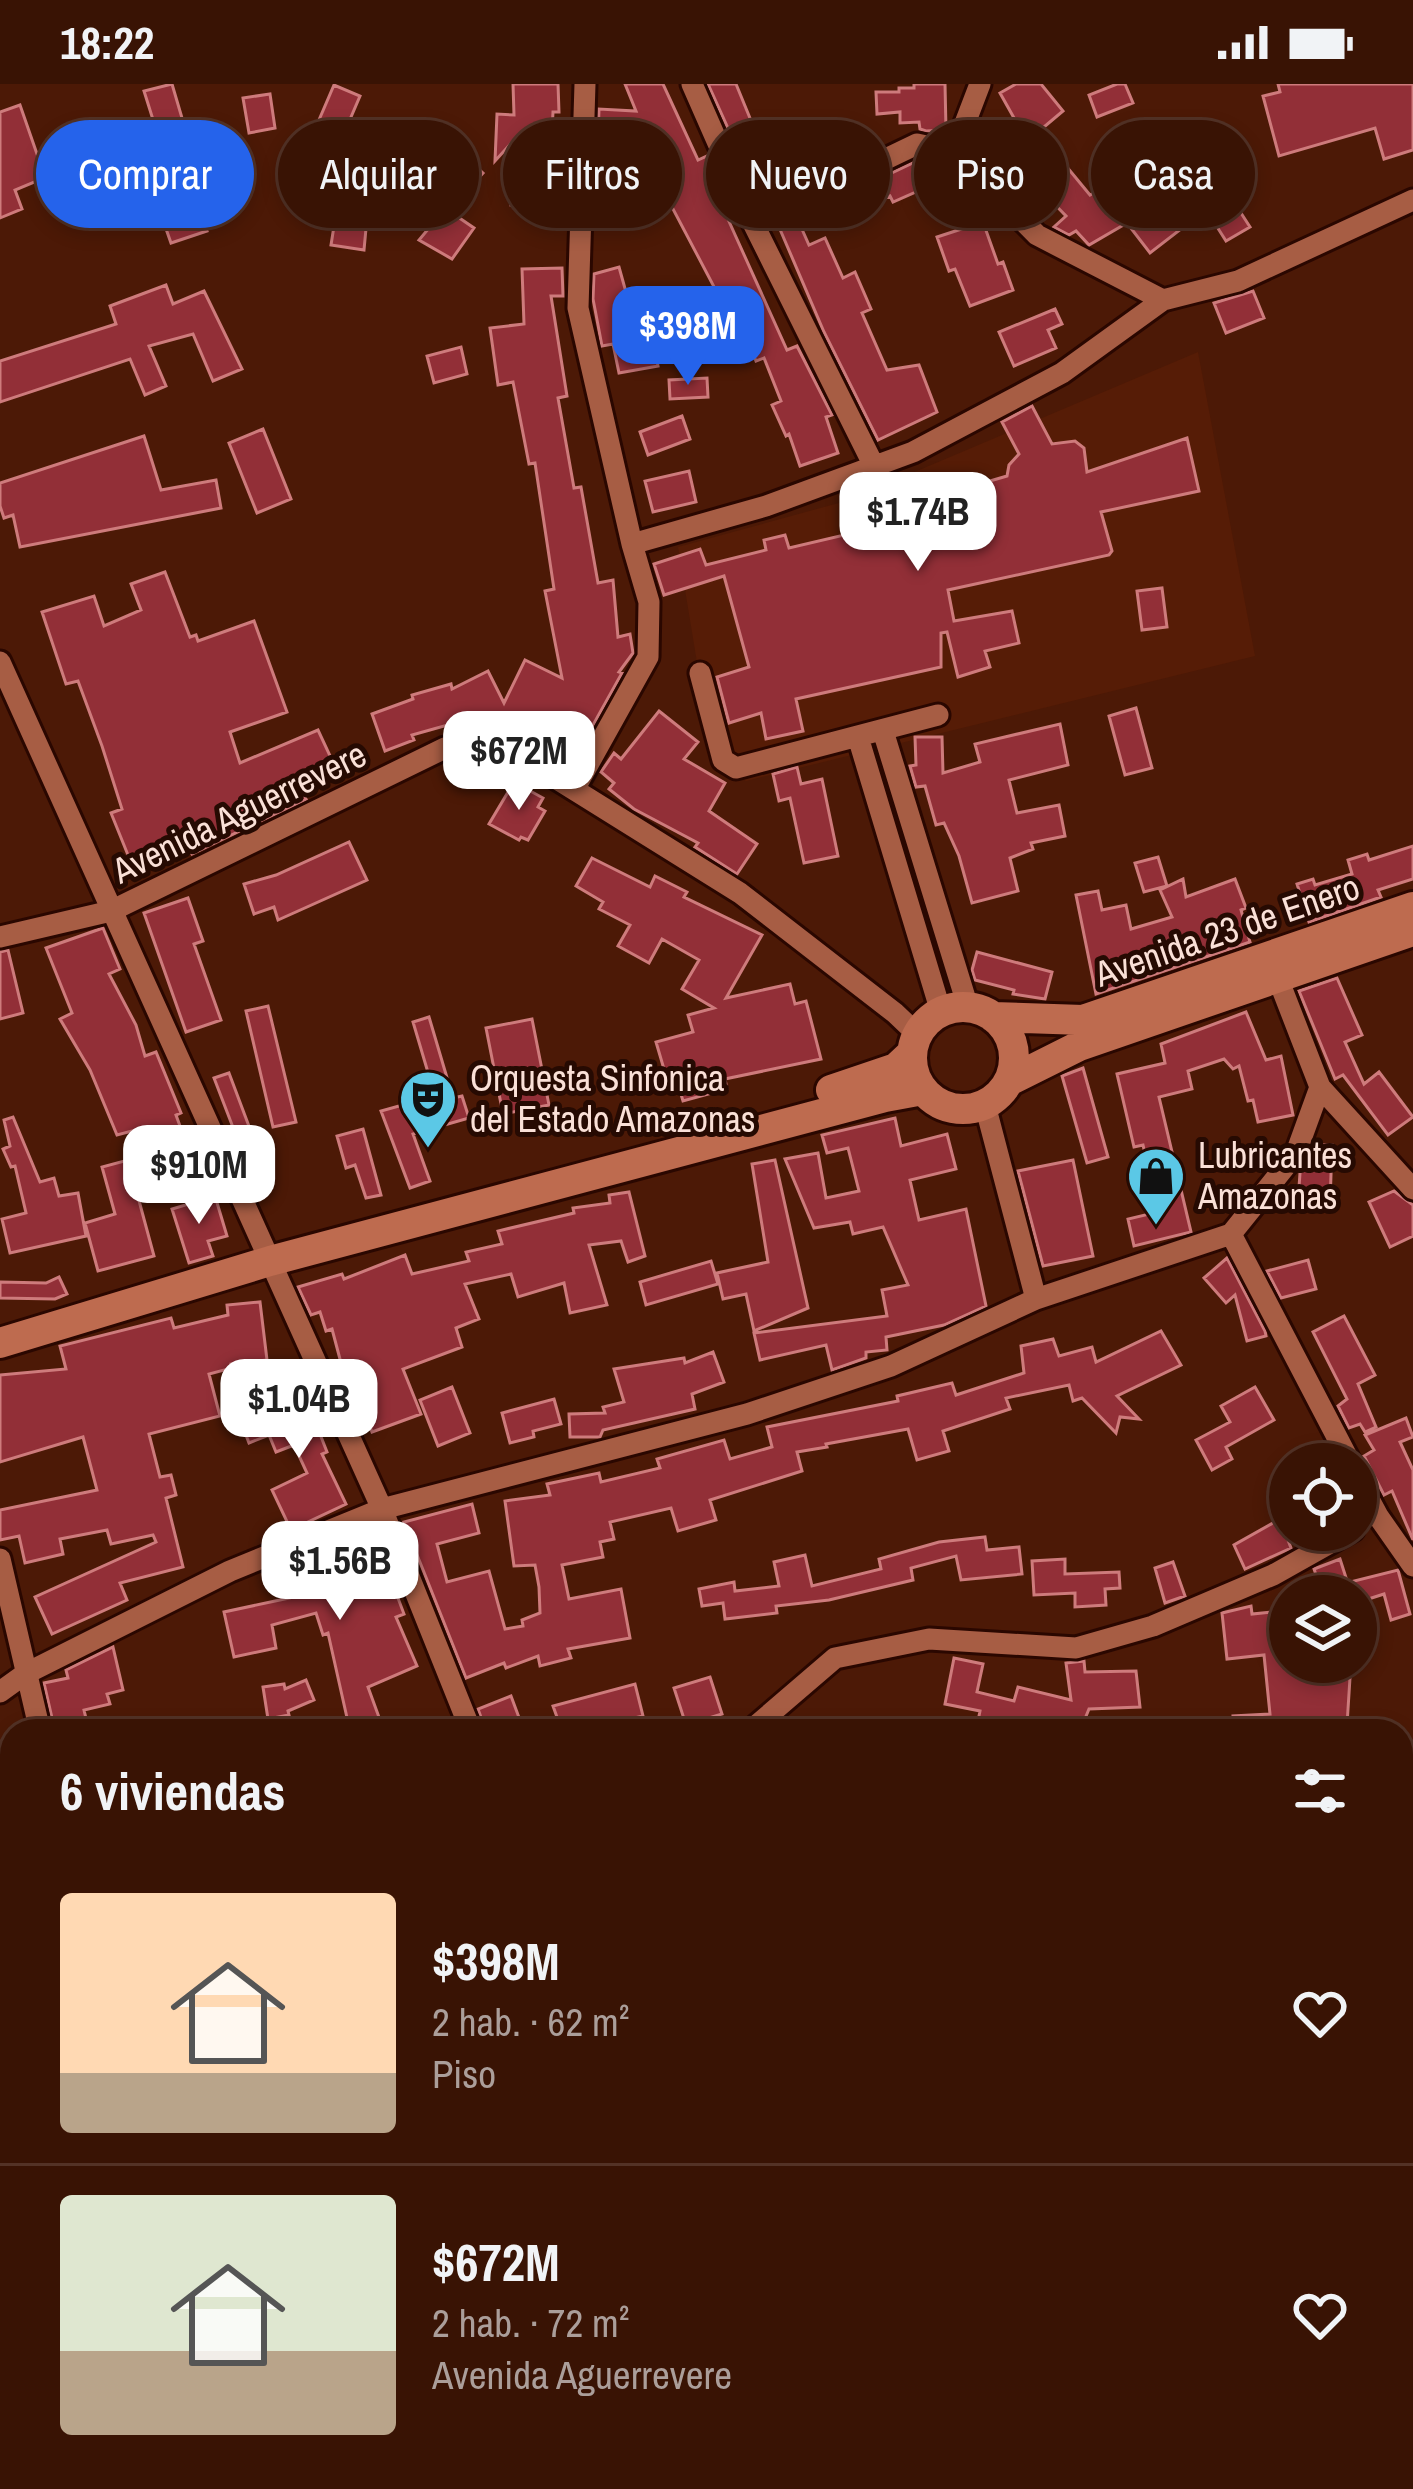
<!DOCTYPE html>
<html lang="es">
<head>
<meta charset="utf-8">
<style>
	:root { --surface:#391304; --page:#442013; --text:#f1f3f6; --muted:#ab9e9a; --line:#533226; --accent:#2563eb }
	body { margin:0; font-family:"Archivo Narrow",sans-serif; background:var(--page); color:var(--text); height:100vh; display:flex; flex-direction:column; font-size:45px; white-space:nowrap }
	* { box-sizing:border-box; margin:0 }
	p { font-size:39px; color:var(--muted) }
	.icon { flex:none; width:66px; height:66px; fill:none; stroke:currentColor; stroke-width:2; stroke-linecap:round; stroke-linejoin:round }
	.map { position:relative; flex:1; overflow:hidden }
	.side { position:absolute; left:0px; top:1635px; width:1413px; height:771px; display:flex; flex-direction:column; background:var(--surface); border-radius:36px 36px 0 0; box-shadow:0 6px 18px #0003,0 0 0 3px var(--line) }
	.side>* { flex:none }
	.guide { position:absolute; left:36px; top:36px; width:1341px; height:108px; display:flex; gap:24px }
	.buttons { position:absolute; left:1269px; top:1359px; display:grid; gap:24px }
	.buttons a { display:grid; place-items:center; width:108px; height:108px; border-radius:50%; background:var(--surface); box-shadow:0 6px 18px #0003,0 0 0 3px var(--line); font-size:60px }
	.price { position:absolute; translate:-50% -102px; padding:0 27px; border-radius:24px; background:#fff; color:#222; font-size:39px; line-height:78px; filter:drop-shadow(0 3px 6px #0008) }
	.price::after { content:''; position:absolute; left:50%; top:72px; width:36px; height:27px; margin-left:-18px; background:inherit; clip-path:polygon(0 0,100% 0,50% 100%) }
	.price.active { background:var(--accent); color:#fff }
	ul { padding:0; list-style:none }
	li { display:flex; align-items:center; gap:36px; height:300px; padding:0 60px }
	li+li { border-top:3px solid var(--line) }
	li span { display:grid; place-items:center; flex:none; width:336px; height:240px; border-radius:12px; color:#555 }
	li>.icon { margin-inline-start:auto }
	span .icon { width:144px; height:144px; fill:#fffc; stroke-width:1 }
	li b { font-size:51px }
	h2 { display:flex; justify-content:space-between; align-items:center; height:144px; padding:0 60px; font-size:51px }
	.chip { padding:0 42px; border-radius:54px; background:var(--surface); box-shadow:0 6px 18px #0003,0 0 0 3px var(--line); font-size:42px; line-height:108px }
	.chip.active { background:var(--accent); color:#fff }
	.status { display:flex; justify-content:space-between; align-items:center; height:84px; padding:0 60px; background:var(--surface); direction:ltr }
	.status svg { height:33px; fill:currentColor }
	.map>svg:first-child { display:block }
	.built { fill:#561c06 }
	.building { fill:#922f37; stroke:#ce7b7c; stroke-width:3 }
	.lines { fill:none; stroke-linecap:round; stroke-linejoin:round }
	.minor-casing { stroke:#2a0700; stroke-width:27 }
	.secondary-casing { stroke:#2a0700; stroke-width:36 }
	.minor { stroke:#a75d44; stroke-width:21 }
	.secondary { stroke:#be6b4f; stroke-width:30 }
	.labels { text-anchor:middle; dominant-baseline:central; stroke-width:10; stroke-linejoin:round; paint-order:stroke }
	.street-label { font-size:36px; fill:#fae0d7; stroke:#260a02 }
	.poi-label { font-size:36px; fill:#fae0d7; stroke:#260a02; text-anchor:start }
</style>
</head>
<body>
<div class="status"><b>18:22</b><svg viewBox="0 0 49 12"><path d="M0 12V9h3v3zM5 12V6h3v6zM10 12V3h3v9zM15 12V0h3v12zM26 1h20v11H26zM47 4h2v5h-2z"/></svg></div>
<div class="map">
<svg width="1413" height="2405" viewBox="0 0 1413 2405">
	<rect width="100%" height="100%" fill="#4c1906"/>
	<path class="built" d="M1198 268 1255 572 746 697 713 676 678 463 846 417Z"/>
	<path class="building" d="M172 0 187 51 160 58 144 7Z
		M513 0H558L559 28H553L551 68H563V100H550L549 123 511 121 514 56 495 77 497 30 514 31Z
		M625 0H663L698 76 707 72 724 110 718 113 787 266 797 262 832 331 826 333 838 369 800 382 789 350 786 352 772 321 781 317 764 274 756 277 751 265 735 272 715 221 722 218 662 104 636 113 635 121 596 120 599 25 636 27Z
		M708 0H736L754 44 732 53Z
		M914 0H945L946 46 926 47 920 45 919 38 900 39V28L877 30 876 8H899V4H914Z
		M1016 0H1041L1063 27 1038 48 1090 111 1119 94 1143 128 1181 100 1203 128 1150 169 1127 139 1089 161 1076 147 1069 151 1054 143 1066 132 1034 99 1045 88 1023 61 1014 68 997 48 1014 34 1000 9Z
		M1117 0H1125L1133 19 1097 33 1089 11Z
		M1278 0H1413V66L1384 75 1375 44 1279 72 1263 12 1280 8Z
		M334 1 360 12 345 47 319 36Z
		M270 10 275 44 249 49 243 14Z
		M20 21 37 70 70 56 80 79 15 106 22 125 0 134V28Z
		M408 36 444 41 443 51 483 89 460 114 419 75 411 109 400 107Z
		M1205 48 1223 72 1187 99 1168 75Z
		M346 67 373 70 364 166 331 161Z
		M915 78 927 103 893 118 890 112 866 122 858 105Z
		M784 80 794 103 761 118 751 94Z
		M194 110 207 147 171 159 158 122Z
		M1230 112 1250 143 1226 157 1207 127Z
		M455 131 474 144 452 175 419 156 434 138Z
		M797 134 809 161 825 154 843 194 855 188 871 225 862 229 887 286 919 281 937 328 878 356 824 248 779 143Z
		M983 138 998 180 1003 178 1013 206 970 222 955 185 949 187 937 153Z
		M619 183 639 255 652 252 658 282 619 289 613 260 602 262 593 215 594 190Z
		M562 184 563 212H551L567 312 558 314 574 404 581 403 598 499 613 496 618 553 630 550 633 569 619 588 622 589 573 677 490 637 474 645 469 635 412 651 414 656 385 667 372 630 413 615 412 611 451 600 452 605 488 587 504 619 525 576 562 594 545 507 554 505 535 379 529 380 513 298 498 301 490 244 524 240 522 185Z
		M166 201 173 220 204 207 242 285 213 297 193 250 149 262 166 302 145 311 130 275 0 318V277L116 240 110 222Z
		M1253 207 1264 234 1226 249 1214 219Z
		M1055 225 1062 240 1048 246 1056 264 1014 282 999 248Z
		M461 263 467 290 434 299 427 272Z
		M707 294 708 313 670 315 669 296Z
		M1032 322 1052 360 1075 357 1084 364 1087 388 1187 354 1199 407 1101 428 1112 467 1109 471 948 506 954 537 1012 527 1019 559 985 567 990 583 958 593 947 548 941 549V583L796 615 803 647 766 655 761 629 729 639 717 593 749 583 724 492 664 511 654 480 700 465 706 481 766 466 764 456 785 451 789 464 917 434 908 405 952 393 956 407 1007 392 1009 381 1019 370 1002 338Z
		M682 332 690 355 648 371 640 348Z
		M263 345 291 415 257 429 229 359Z
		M144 352 161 406 216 396 221 424 20 463 13 431 4 434 0 422V399Z
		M689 387 696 418 653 428 645 397Z
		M165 488 190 553 196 551 198 557 254 537 287 628 230 648 240 679 318 646 338 689 301 705 306 715 192 770 189 764 146 781 144 777 132 781 111 729 122 725 102 662 78 597 66 600 42 528 94 512 104 542 141 526 131 500Z
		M1162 504 1167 543 1142 546 1137 507Z
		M1136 624 1152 684 1125 691 1109 632Z
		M659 627 698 658 684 675 725 699 709 727 757 760 737 790 695 763 698 759 634 725 609 705 614 699 601 688 614 669 621 675Z
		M1060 640 1068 681 1009 696 1017 729 1059 721 1065 752 1031 759 1033 765 1010 774 1018 807 972 819 959 772 944 739 936 741 925 702 916 703 910 682 916 681 915 653H942L943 689 980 678 975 660Z
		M797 683 801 700 822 695 838 772 804 779 790 714 779 717 773 690Z
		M514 698 543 714 538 723 545 727 528 756 521 753 519 756 489 740Z
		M349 758 367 796 278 836 274 823 254 830 244 800 276 791Z
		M1413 762V795L1378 806 1381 813 1309 838 1297 800 1313 795 1315 801 1352 790 1348 776 1367 770 1369 776Z
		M1158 773 1167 802 1144 808 1135 779Z
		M592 774 650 803 655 792 687 808 684 813 762 851 726 914 790 900 795 920 806 917 821 975 725 995 727 1005 683 1017 675 990 666 992 656 958 693 948 688 931 714 924 682 905 699 876 662 855 649 879 618 862 630 841 599 825 603 818 576 802Z
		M1183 795 1186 813 1235 795 1246 824 1241 826 1250 858 1096 910 1076 811 1098 807 1102 826 1126 821 1131 845 1172 833 1160 806Z
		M188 814 203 857 194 860 221 936 186 948 144 829Z
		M103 844 120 885 109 890 136 941 145 972 156 968 181 1029 176 1031 188 1064 157 1075 147 1043 117 1051 90 986 60 935 72 929 46 864Z
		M8 866 23 929 0 935V868Z
		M977 868 1052 888 1045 915 1013 910 1014 906 975 896 972 886Z
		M1337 894 1362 951 1345 958 1364 1000 1379 988 1413 1033 1388 1051 1343 991 1335 995 1299 907Z
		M268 922 296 1038 273 1043 246 927Z
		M1246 928 1266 976 1281 972 1293 1031 1258 1038 1253 1016 1248 1017 1239 982 1233 985 1224 975 1188 987 1192 1005 1159 1013 1191 1148 1134 1162 1128 1135 1158 1128 1143 1061 1134 1063 1117 990 1165 979 1161 960Z
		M429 933 453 1014 462 1012 469 1034 413 1050 430 1097 410 1104 381 1027 435 1012 413 938Z
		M532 935 549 1021 503 1030 486 944Z
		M1083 984 1108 1073 1087 1079 1062 992Z
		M229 989 253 1053 239 1059 214 994Z
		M13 1033 40 1098 54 1094 59 1112 78 1109 86 1152 10 1169 2 1135 26 1129 15 1082 11 1083 3 1065 10 1062 4 1036Z
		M895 1034 901 1062 947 1050 956 1085 910 1096 919 1136 966 1125 986 1222 944 1241 886 1253 887 1266 866 1268V1274L832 1286 826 1261 760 1276 754 1249 887 1232 882 1206 908 1201 883 1143 853 1150 850 1138 814 1144 785 1075 818 1069 826 1114 859 1107 848 1064 827 1069 822 1051Z
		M363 1045 381 1111 366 1114 355 1081 346 1084 337 1052Z
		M1315 1061H1332L1330 1120 1298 1118 1300 1089Z
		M128 1076 154 1172 98 1187 85 1139 115 1130 102 1083Z
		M775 1076 808 1224 754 1247 746 1210 723 1215 717 1189 768 1178 752 1080Z
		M1073 1076 1093 1172 1043 1182 1018 1087Z
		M1394 1107 1413 1121V1152L1390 1163 1369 1118Z
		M629 1108 645 1172 628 1178 621 1157 589 1161 607 1221 570 1229 564 1199 518 1213 511 1190 465 1200 479 1235 456 1244 462 1263 403 1285 421 1330 372 1348 351 1292 345 1294 332 1245 326 1247 320 1228 311 1231 298 1203 342 1190 344 1195 405 1171 412 1190 469 1177 466 1168 502 1160 498 1147 574 1129 573 1124 610 1119 609 1111Z
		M215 1112 227 1152 208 1157 213 1172 189 1179 172 1125Z
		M1227 1174 1265 1247 1266 1252 1247 1257 1235 1211 1226 1219 1204 1194Z
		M1308 1176 1316 1205 1281 1214 1267 1187Z
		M711 1177 718 1200 646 1221 640 1198Z
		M59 1193 67 1210 55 1215 0 1214V1198L46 1199Z
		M260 1218 267 1276 231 1280 232 1284 209 1290 220 1332 149 1350 160 1393 171 1391 176 1411 166 1414 183 1483 120 1499 127 1516 52 1550 35 1513 156 1458 153 1451 111 1460 107 1446 60 1455 63 1470 25 1479 19 1452 0 1456V1426L97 1406 83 1353 0 1378V1291L66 1285 60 1262 171 1234 174 1244 228 1231 227 1221Z
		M1344 1232 1375 1291 1358 1300 1376 1343 1365 1348 1360 1340 1349 1344 1338 1322 1347 1315 1313 1248Z
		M1161 1247 1181 1281 1117 1312 1139 1335 1120 1333 1116 1349 1082 1314 1073 1317 1069 1301 1006 1314 1010 1325 943 1347 949 1367 917 1376 908 1345 826 1360 827 1363 797 1368 802 1387 710 1416 716 1436 678 1447 671 1424 610 1438 614 1455 600 1458 603 1473 562 1481 569 1515 621 1505 630 1554 568 1565 571 1574 540 1582 538 1572 506 1584 504 1579 466 1594 404 1438 472 1420 479 1449 437 1460 447 1498 489 1487 505 1545 523 1542 522 1536 540 1529 539 1503 535 1481 514 1482 505 1417 550 1411 547 1400 599 1389 601 1398 660 1384 657 1375 724 1356 730 1375 772 1363 767 1343 898 1317 897 1312 952 1299 956 1311 1024 1289 1021 1262 1053 1255 1059 1272 1092 1263 1096 1278Z
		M713 1268 724 1298 692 1310 695 1325 603 1346 600 1353H570L569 1330 605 1329 603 1323 624 1318 614 1285 684 1274 685 1279Z
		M452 1303 470 1349 438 1362 420 1316Z
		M1255 1303 1274 1336 1226 1363 1232 1375 1212 1386 1196 1356 1230 1338 1221 1322Z
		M305 1312 327 1368 322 1370 346 1420 291 1446 272 1406 307 1389 294 1361 276 1368 269 1351 249 1359 241 1338Z
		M554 1315 561 1340 533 1347 534 1353 510 1359 502 1329Z
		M1406 1334 1413 1353 1400 1358 1413 1386V1456L1392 1407 1384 1411 1364 1372 1374 1366 1365 1351Z
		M1280 1435 1291 1464 1245 1485 1234 1461Z
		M372 1445 404 1530 396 1533 417 1582 368 1603 384 1647H350L328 1549 323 1551 316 1529 272 1541 276 1564 234 1573 224 1528 289 1514 284 1495 330 1483 324 1465Z
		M985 1453 987 1466 1019 1463 1022 1490 961 1496 956 1472 911 1484 913 1496 829 1516 776 1522 777 1529 725 1535 723 1519 702 1522 699 1505 734 1498 735 1507 779 1502 774 1478 805 1471 812 1502 881 1485 879 1475 939 1458Z
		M1065 1475V1490L1119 1488 1120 1504 1105 1505 1106 1521 1075 1523V1509L1034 1511 1032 1477Z
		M1340 1475 1349 1503 1323 1511 1314 1485Z
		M1173 1478 1185 1512 1165 1519 1155 1484Z
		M1398 1486 1410 1530 1391 1536 1384 1510 1356 1519 1350 1498Z
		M1251 1522 1252 1530 1290 1526V1578H1351L1347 1641 1323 1640V1636L1285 1638V1647H1234L1233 1632 1270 1630 1264 1571 1227 1575 1222 1529Z
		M113 1563 123 1606 107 1610 110 1620 84 1626 89 1647H55L44 1599 68 1594 66 1586Z
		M954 1574 983 1580 977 1608 1014 1617 1018 1603 1071 1616 1066 1579 1084 1577 1085 1588 1136 1587 1140 1623 1089 1625 1080 1647H1049L1004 1637 1002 1647H976L980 1627 945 1620Z
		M710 1593 722 1630 686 1641 674 1604Z
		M306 1596 314 1616 288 1627 289 1631 268 1635 263 1603 284 1600 285 1605Z
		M635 1600 643 1632 600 1642 601 1647H562L553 1622Z
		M511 1612 524 1647H486L478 1625Z"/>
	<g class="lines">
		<defs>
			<path id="minor" d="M692 0 753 139 874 382
				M954 68 980 0
				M753 139 917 60 954 68 1037 151 1163 216
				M632 460 766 422 913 368 1062 289 1163 216 1238 197 1413 116
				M0 578 382 1425 471 1647
				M700 589 723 676 736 684 938 631
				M883 647 968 923
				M858 653 941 928
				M575 704 648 573 649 518 632 460 578 224 585 0
				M0 853 111 827 445 664 485 661 517 670 740 809 895 929 917 950
				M1277 892 1320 1003 1413 1105
				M985 1021 1036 1215
				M1231 1150 1351 1380
				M1356 1391 1378 1432 1413 1482
				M0 1475 40 1647
				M0 1608 25 1590 230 1487 382 1425 747 1330 891 1282 1036 1215 1231 1150 1296 1069 1320 1003
				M750 1647 835 1574 929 1555 1076 1564 1153 1542 1273 1491 1353 1446
				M0 1833 12 1819
				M310 2394 328 2405
				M166 2405 185 2394
				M1248 2405 1253 2394"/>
			<path id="secondary" d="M912 974a51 51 0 1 1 102 0a51 51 0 1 1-102 0Z
				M993 933 1083 936 1413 823
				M1009 997 1079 962 1413 847
				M831 1006 896 984 911 970
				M0 1259 270 1177 885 1013 923 1006"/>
		</defs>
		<use href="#minor" class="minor-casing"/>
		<use href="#secondary" class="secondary-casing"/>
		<use href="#minor" class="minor"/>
		<use href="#secondary" class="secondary"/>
	</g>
	<defs>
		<symbol id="theatre-pin" viewBox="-11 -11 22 30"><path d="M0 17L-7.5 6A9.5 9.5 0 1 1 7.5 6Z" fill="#5bc8e6" stroke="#260a02"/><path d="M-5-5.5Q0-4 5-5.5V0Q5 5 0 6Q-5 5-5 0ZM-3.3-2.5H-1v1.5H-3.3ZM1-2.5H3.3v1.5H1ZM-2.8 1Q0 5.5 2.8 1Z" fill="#111"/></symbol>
		<symbol id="shop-pin" viewBox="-11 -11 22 30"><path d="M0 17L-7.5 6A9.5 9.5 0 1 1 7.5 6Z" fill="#5bc8e6" stroke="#260a02"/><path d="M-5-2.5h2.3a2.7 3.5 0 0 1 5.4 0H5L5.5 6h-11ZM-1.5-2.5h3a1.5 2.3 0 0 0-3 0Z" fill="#111"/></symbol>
	</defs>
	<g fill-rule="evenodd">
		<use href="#theatre-pin" x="395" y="982" width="66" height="90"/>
		<use href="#shop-pin" x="1123" y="1059" width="66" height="90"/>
	</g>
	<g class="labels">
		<g class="street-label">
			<text transform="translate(239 728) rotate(-26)">Avenida Aguerrevere</text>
			<text transform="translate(1227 846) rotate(-19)">Avenida 23 de Enero</text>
		</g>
		<g class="poi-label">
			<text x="470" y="994">Orquesta Sinfonica<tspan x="470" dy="41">del Estado Amazonas</tspan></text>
			<text x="1198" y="1071">Lubricantes<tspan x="1198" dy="41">Amazonas</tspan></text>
		</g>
	</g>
</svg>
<div class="buttons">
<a><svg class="icon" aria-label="locate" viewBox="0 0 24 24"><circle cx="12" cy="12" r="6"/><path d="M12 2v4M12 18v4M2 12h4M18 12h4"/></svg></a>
<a><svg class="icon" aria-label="layers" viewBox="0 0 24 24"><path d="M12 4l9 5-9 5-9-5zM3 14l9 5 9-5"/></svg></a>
</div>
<b class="price active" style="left:688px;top:304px">$398M</b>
<b class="price" style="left:918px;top:490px">$1.74B</b>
<b class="price" style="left:519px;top:729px">$672M</b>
<b class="price" style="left:199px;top:1143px">$910M</b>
<b class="price" style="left:299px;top:1377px">$1.04B</b>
<b class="price" style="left:340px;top:1539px">$1.56B</b>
<div class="guide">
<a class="chip active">Comprar</a>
<a class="chip">Alquilar</a>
<a class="chip">Filtros</a>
<a class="chip">Nuevo</a>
<a class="chip">Piso</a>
<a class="chip">Casa</a>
</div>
<section class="side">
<h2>6 viviendas<svg class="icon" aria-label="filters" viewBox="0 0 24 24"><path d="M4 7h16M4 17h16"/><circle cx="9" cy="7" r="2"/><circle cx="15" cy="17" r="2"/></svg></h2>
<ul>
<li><span style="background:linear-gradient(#ffd9b3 75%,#b9a48a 0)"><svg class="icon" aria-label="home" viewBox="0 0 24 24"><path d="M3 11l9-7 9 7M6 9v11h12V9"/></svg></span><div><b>$398M</b><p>2 hab. · 62 m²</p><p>Piso</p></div><svg class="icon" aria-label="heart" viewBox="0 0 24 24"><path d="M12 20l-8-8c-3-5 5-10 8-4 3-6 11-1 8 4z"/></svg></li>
<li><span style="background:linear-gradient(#dfe7d0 65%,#b9a48a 0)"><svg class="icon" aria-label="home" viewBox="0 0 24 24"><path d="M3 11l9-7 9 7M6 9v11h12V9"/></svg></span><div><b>$672M</b><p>2 hab. · 72 m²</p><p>Avenida Aguerrevere</p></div><svg class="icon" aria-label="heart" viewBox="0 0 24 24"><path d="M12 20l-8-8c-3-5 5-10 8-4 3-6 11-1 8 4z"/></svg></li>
</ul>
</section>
</div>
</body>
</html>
